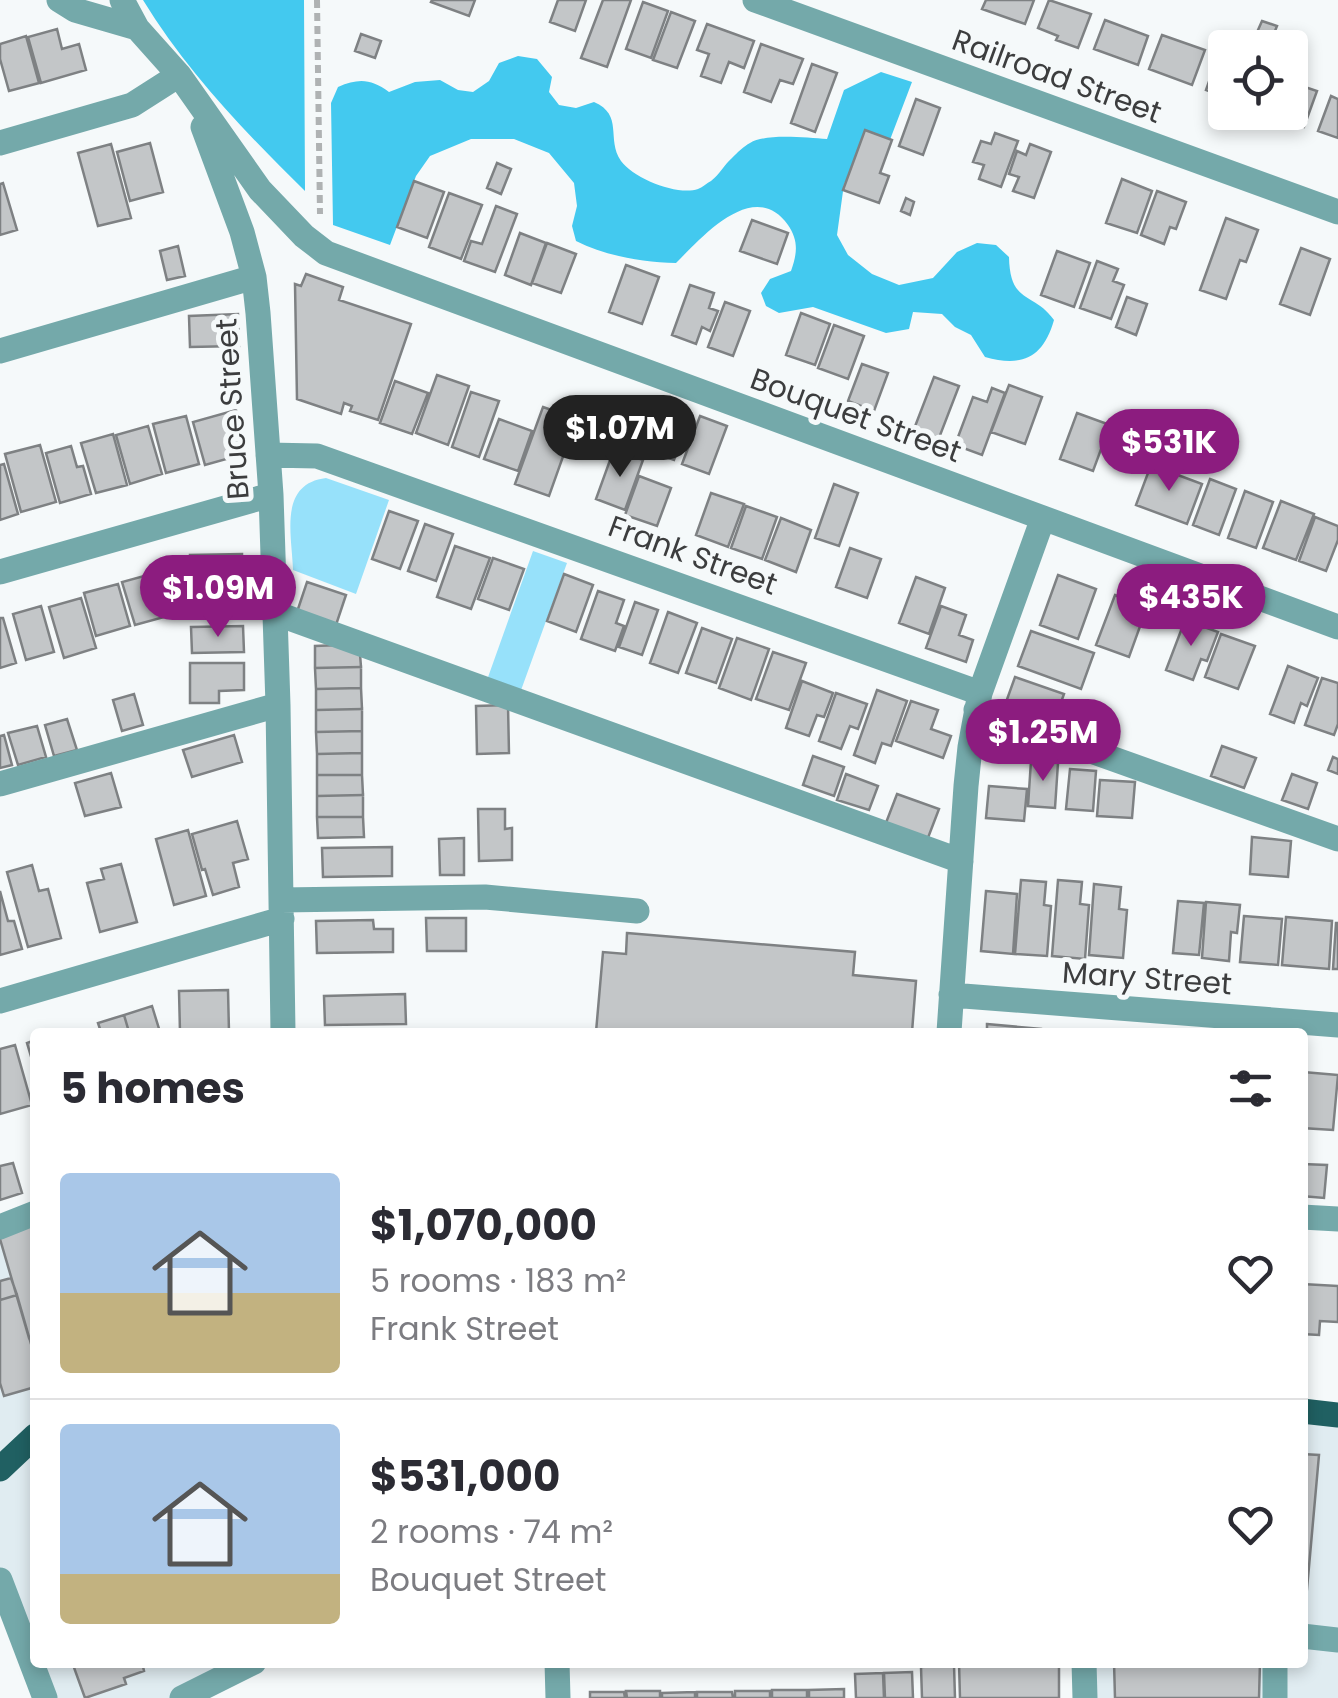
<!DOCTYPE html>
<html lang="en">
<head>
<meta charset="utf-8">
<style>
	:root { --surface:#fff; --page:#f2f2f3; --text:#2b2b33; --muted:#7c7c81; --line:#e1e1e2; --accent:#8c1c7f }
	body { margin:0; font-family:Poppins,sans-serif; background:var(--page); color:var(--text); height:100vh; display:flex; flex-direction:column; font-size:38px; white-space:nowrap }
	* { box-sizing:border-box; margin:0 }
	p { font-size:32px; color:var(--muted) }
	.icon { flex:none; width:55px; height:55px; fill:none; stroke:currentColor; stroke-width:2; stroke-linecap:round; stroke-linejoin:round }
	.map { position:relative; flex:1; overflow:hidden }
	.sheet { position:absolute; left:30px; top:1028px; width:1278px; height:640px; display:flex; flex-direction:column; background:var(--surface); border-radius:10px; box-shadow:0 5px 15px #0003 }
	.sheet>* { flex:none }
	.fabs { position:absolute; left:1208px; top:30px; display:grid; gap:20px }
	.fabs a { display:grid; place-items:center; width:100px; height:100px; border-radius:10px; background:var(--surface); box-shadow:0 5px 15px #0003; font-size:50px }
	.price { position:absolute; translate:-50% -85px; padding:0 22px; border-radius:35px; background:var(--accent); color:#fff; font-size:32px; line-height:65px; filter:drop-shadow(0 2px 5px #0008) }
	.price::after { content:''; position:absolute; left:50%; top:60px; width:30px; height:22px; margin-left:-15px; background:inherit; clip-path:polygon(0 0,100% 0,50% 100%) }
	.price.on { background:#222; color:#fff }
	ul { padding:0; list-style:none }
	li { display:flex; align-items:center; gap:30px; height:250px; padding:0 30px }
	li+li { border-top:2px solid var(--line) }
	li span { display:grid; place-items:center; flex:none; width:280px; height:200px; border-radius:10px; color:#555 }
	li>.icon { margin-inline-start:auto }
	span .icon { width:120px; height:120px; fill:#fffc; stroke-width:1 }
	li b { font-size:42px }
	h2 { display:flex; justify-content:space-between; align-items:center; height:120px; padding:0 30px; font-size:42px }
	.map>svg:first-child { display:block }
	.built { fill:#e0ecf1 }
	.green { fill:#97e1fa }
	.forest { fill:#43c9ef }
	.building { fill:#c3c6c8; stroke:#7e8183; stroke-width:2.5 }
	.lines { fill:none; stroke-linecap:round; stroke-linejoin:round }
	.path { stroke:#afb2b3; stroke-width:6; stroke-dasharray:8 5; stroke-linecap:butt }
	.minor { stroke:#74a9aa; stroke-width:25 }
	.major { stroke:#206062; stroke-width:25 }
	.labels { text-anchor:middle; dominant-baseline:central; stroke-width:10; stroke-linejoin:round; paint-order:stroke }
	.street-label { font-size:30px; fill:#3c3d3e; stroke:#f5f9fa }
</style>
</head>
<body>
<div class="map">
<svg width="1338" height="1698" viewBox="0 0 1338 1698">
	<rect width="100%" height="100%" fill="#f5f9fa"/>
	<path class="built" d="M35 1213V1662L254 1663 182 1698H45L0 1580V1227Z
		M1303 1411 1338 1415V1698H1085L1084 1663 1302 1662Z"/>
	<path class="green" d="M326 478 389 500 356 594 293 570C292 535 278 484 326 478Z
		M533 551 567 563 520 693 487 680Z"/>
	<path class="forest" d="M143 0H304L305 191C246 133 187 72 143 0Z
		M518 56 537 59 552 77 549 92 559 105 576 108 594 102C624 115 606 139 621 161 634 179 678 196 698 189 703 187 707 183 711 181 720 174 724 165 732 158 737 153 744 146 750 143 767 133 806 138 827 139L844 90 881 72 912 82 888 145 855 163 844 184 837 235 848 255 872 274 899 285 933 278 957 252 977 243 996 245 1009 257C1010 305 1033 291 1054 320 1043 359 1021 367 985 357L971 335 955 327 942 314 913 312 909 329 886 333 813 307 779 313 766 306 761 293 770 279 791 271C797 254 799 241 788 225 754 177 702 237 676 263 642 262 606 256 576 241L572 226 577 206 574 183 549 153 514 139H471L430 156 416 176 390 245 333 225 331 103 338 87C359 78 371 79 389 92L415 82 440 80 458 90 473 92 489 81 499 63Z"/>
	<path class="building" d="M432 0H475L469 16 431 2Z
		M558 0H586L575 31 550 22Z
		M603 0H631L607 67 581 58Z
		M986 0H1034L1025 24 982 9Z
		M1049 0 1091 14 1078 48 1056 40 1058 36 1038 28Z
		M643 2 668 11 651 58 626 49Z
		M671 12 695 21 677 68 653 60Z
		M1105 20 1148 36 1138 65 1094 49Z
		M1262 21 1277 26 1273 36 1258 30Z
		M707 24 754 41 744 68 729 62 721 83 701 76 709 54 697 50Z
		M57 29 62 49 79 44 86 70 41 83 28 37Z
		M361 34 381 41 375 58 355 51Z
		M1162 35 1205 50 1192 85 1149 69Z
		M26 36 39 83 9 91 0 59V44Z
		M1282 37 1293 42 1290 50V48H1278Z
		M761 44 803 59 793 84 780 80 771 102 744 92Z
		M1218 56 1225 58V97L1206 90Z
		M812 64 837 73 815 132 791 123Z
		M1290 82 1317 91 1304 127 1265 112H1290Z
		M1331 96 1338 99V138L1318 131Z
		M916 99 940 108 923 155 899 146Z
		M865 130 892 140 880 173 889 176 879 203 843 190Z
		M995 133 1018 141 1001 187 979 179 984 165 973 162 981 141 991 144Z
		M150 143 163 192 130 201 117 152Z
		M111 144 131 218 98 226 78 153Z
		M1030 144 1051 152 1034 198 1013 191 1019 177 1009 174 1017 151 1026 155Z
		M497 163 511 169 501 194 487 188Z
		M1122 179 1152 191 1137 233 1106 223Z
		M414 181 444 192 427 238 397 227Z
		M3 183 17 230 0 235V184Z
		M1157 191 1186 202 1176 229 1170 227 1164 244 1141 235Z
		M449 193 482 205 461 259 429 247Z
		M906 198 914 202 910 215 901 211Z
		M496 206 517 214 495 272 464 261 471 241 482 244Z
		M1226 218 1258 230 1246 262 1240 260 1226 299 1200 290Z
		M752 220 788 233 777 264 740 251Z
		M520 233 546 243 531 285 505 275Z
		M547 243 576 254 561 293 532 283Z
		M178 246 185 276 167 280 160 251Z
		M1301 248 1330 259 1310 315 1280 304Z
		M1057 251 1090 263 1074 307 1041 295Z
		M1097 261 1118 269 1113 281 1124 285 1111 319 1080 308Z
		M626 265 659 277 642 324 609 312Z
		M306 274 343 287 339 300 411 324 378 420 350 411 352 406 344 403 341 414 297 399 295 284 301 286Z
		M690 285 714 293 709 308 718 311 710 331 702 327 696 344 672 335Z
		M1127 297 1147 304 1136 335 1116 327Z
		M725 302 750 311 733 356 708 347Z
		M801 313 830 324 815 365 786 355Z
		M238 314 239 346 190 347 189 316Z
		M834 325 864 336 848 379 818 368Z
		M862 364 888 373 874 411 848 401Z
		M437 375 469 386 448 445 416 433Z
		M934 377 959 386 939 438 914 429Z
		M395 381 428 393 412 434 380 423Z
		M1009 385 1042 397 1025 444 991 432Z
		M992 388 1005 393 982 455 955 445 973 397 987 402Z
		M471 392 499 401 479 457 452 447Z
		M666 404 691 413 674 460 649 451Z
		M543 407 600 427 590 457 566 448 549 496 515 484Z
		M236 410 248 453 205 465 193 422Z
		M1077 413 1110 425 1093 471 1060 459Z
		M186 416 199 464 166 473 153 424Z
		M700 416 727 426 709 474 682 464Z
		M499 419 532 431 518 471 484 459Z
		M148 426 162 474 130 484 116 435Z
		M113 434 127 485 96 493 81 443Z
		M40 445 56 502 21 512 5 454Z
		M71 446 77 467 83 466 91 494 60 503 46 453Z
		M614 449 643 460 625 510 596 499Z
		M4 464 18 514 0 520V465Z
		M1151 465 1202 484 1187 524 1136 505Z
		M639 476 671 488 657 526 625 515Z
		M1210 479 1236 489 1219 535 1193 525Z
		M834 484 858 493 839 546 815 538Z
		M1245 491 1273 502 1256 548 1228 538Z
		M711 493 744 504 728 547 696 535Z
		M1281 501 1314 514 1296 560 1263 548Z
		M746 506 777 517 762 559 731 548Z
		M389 511 418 521 400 569 372 559Z
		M1315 517 1338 526V540L1326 571 1299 561Z
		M781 518 811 530 796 572 765 560Z
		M425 524 453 534 436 581 408 571Z
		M455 546 490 558 471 609 437 597Z
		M850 548 881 559 867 598 836 587Z
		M242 554V579L190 580V555Z
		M493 558 524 569 509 610 478 599Z
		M155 573 168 616 135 625 122 582Z
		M564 574 593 585 576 632 547 621Z
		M1058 575 1096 589 1078 639 1040 625Z
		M916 577 945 588 929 634 899 623Z
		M307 582 346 595 335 628 296 615Z
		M118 584 130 626 96 636 84 593Z
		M191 591H243V616L191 617Z
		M598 591 624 600 616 623 624 626 615 651 581 639Z
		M1115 595 1147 607 1129 657 1096 645Z
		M81 598 96 648 64 658 49 607Z
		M635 602 658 610 642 655 619 647Z
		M41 606 54 652 26 660 13 614Z
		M941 606 966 615 959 635 973 640 966 662 926 648Z
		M668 612 697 623 678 673 650 663Z
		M0 618H3L16 663 0 668Z
		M1185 620 1218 632 1207 661 1201 659 1193 680 1166 670Z
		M243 626 244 652 192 653 191 627Z
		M702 628 732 639 716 683 686 673Z
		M1031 631 1094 653 1081 689 1018 666Z
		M1221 634 1255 646 1238 689 1205 677Z
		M737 638 769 649 751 700 719 688Z
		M340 645 360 654 361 667 315 668V646Z
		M773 652 806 663 789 710 756 699Z
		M190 663H244V690L219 691V703H190Z
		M1288 666 1318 678 1307 706 1301 703 1294 723 1270 714Z
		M361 667V688L316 689 315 668Z
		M1015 677 1064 694 1054 722 1005 705Z
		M1322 678 1338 683V724L1334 735 1305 725Z
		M802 681 833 693 824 717 817 715 809 736 786 728Z
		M361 688 362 709 316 710V689Z
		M877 690 907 701 891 746 882 743 875 763 854 755Z
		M836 693 867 704 858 729 850 726 841 749 819 741Z
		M134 694 143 725 122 731 113 700Z
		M911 701 938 710 931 729 951 736 943 758 896 741Z
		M508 705 509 753 477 754 476 706Z
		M362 709V731L316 732V710Z
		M67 719 77 750 54 756 45 725Z
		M37 726 46 757 18 765 8 733Z
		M362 731V753L317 754 316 732Z
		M4 735 12 765 0 768V736Z
		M234 735 242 762 192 777 183 750Z
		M1222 746 1256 758 1244 788 1211 776Z
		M362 753V775H317V754Z
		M813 756 844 767 834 796 803 785Z
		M1333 757 1338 759V774L1328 770Z
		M1031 761 1058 763 1055 808 1028 806Z
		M1070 769 1096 771 1093 811 1066 809Z
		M111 773 121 807 85 816 75 783Z
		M846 774 878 786 869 810 837 800Z
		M1292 774 1317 783 1308 809 1282 800Z
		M317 775H362L363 795 317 796Z
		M1100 780 1135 782 1132 818 1097 816Z
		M989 786 1027 789 1024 821 986 818Z
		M897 794 939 809 926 843 884 828Z
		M363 795V817H317V796Z
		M478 809H505V829L512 828V860L479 861Z
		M317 817H363L364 837 318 838Z
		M237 821 248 859 233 863 239 887 213 895 205 869 202 870 192 834Z
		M188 830 206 896 174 905 156 839Z
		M1252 837 1291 841 1288 877 1250 874Z
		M464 838V875H440L439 839Z
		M392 847V876L323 877 322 848Z
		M121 864 137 922 100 932 87 883 104 879 101 869Z
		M32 865 39 891 48 889 61 938 28 947 7 872Z
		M1021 880 1046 882 1044 905 1051 906 1047 956 1015 954Z
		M1058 880 1082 882 1080 904 1089 905 1085 959 1052 956Z
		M1094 884 1121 887 1119 909 1127 910 1123 958 1089 955Z
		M0 891 8 921H14L22 949 0 955Z
		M986 891 1017 894 1013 954 981 951Z
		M1178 901 1204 903 1199 955 1173 953Z
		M1206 902 1240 905 1237 933 1231 932 1229 961 1202 958Z
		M1244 916 1282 919 1278 965 1240 962Z
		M1286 917 1332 921 1329 969 1282 965Z
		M426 918H466V951H427Z
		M373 920 374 929H393V952L317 953 316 921Z
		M1336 923H1338V969H1333Z
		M627 933 855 952 853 975 916 981 912 1032H596L603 952 626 954Z
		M228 990 229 1032H180L179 991Z
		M405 994 406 1024 325 1025 324 996Z
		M152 1006 160 1032H129L124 1015Z
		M124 1015 129 1032H101L98 1023Z
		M987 1024 1041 1029V1032H987Z
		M35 1040V1070L27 1043Z
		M15 1045 32 1105 0 1114V1049Z
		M1303 1072 1338 1075 1333 1130 1302 1128Z
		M13 1163 22 1193 0 1200V1166Z
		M1302 1164 1327 1165 1324 1198 1302 1196Z
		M35 1221V1336L29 1338 0 1239Z
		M11 1278 17 1295 0 1300V1281Z
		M1302 1284 1338 1286V1322L1320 1321 1319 1335 1302 1334Z
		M17 1295 35 1358V1387L4 1396 0 1383V1300Z
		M1302 1454 1319 1455 1307 1589 1302 1588Z
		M72 1662H142L144 1671 124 1678 126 1684 85 1698Z
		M959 1662H1059V1698H960Z
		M1114 1662H1260L1259 1698H1115Z
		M954 1665 955 1698H922L921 1667Z
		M912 1672 913 1698H885L884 1673Z
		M883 1673 884 1698H856L855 1674Z
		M844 1689V1698H809V1690Z
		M772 1690H807V1698H772Z
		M626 1691H660V1698H627Z
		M735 1691H770V1698H735Z
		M590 1692H624L625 1698H590Z
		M695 1692V1698H662V1693Z
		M697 1692H732L733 1698H697Z"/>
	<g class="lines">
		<path class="path" d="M317 0 320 214"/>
		<path class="minor" d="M59 0 75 10 137 28 179 75 260 190 304 236 326 253 1338 627
			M122 0 137 28
			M755 0 1338 212
			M203 127 242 232 254 277 258 313 271 495 278 705 283 1032
			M0 143 132 105 179 75
			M0 351 254 277
			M268 455 317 456 980 693
			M0 572 271 495
			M275 613 961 861
			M976 710 1338 839
			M0 784 278 705
			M281 900 485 897 637 911
			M951 995 1338 1025
			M0 1001 282 919
			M949 1032 966 786 970 747 980 693 1043 518
			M1302 1217 1338 1219
			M0 1227 35 1213
			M0 1580 45 1698
			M1302 1636 1338 1640
			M557 1662 558 1698
			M1084 1662 1085 1698
			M1275 1662V1698
			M182 1698 254 1662"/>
		<path class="major" d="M1302 1411 1338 1415
			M0 1469 35 1436"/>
	</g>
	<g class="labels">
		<g class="street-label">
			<text transform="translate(1057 76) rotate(20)">Railroad Street</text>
			<text transform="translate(232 409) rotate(-94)">Bruce Street</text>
			<text transform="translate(856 415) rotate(20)">Bouquet Street</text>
			<text transform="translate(693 555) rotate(20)">Frank Street</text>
			<text transform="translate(1147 978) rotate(4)">Mary Street</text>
		</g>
	</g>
</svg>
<div class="fabs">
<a><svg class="icon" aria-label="locate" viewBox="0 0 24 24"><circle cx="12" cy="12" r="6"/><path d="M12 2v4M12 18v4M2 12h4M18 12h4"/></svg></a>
</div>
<b class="price on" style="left:620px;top:480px">$1.07M</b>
<b class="price" style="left:1169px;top:494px">$531K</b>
<b class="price" style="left:218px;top:640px">$1.09M</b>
<b class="price" style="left:1191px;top:649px">$435K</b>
<b class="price" style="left:1043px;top:784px">$1.25M</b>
<section class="sheet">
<h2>5 homes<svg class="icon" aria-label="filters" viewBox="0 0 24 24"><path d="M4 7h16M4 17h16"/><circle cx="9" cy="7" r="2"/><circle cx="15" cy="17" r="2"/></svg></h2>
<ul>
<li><span style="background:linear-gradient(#a9c7e8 60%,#c2b280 0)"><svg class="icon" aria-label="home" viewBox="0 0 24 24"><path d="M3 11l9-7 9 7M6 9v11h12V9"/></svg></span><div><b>$1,070,000</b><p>5 rooms · 183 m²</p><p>Frank Street</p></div><svg class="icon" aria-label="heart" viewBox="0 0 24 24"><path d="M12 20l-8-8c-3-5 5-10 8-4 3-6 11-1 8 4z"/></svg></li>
<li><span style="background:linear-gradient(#a9c7e8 75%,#c2b280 0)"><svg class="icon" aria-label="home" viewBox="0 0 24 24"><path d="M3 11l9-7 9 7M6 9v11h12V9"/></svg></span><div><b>$531,000</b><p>2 rooms · 74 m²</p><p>Bouquet Street</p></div><svg class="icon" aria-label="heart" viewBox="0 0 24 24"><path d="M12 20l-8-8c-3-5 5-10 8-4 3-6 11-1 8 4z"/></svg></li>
</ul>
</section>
</div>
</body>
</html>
